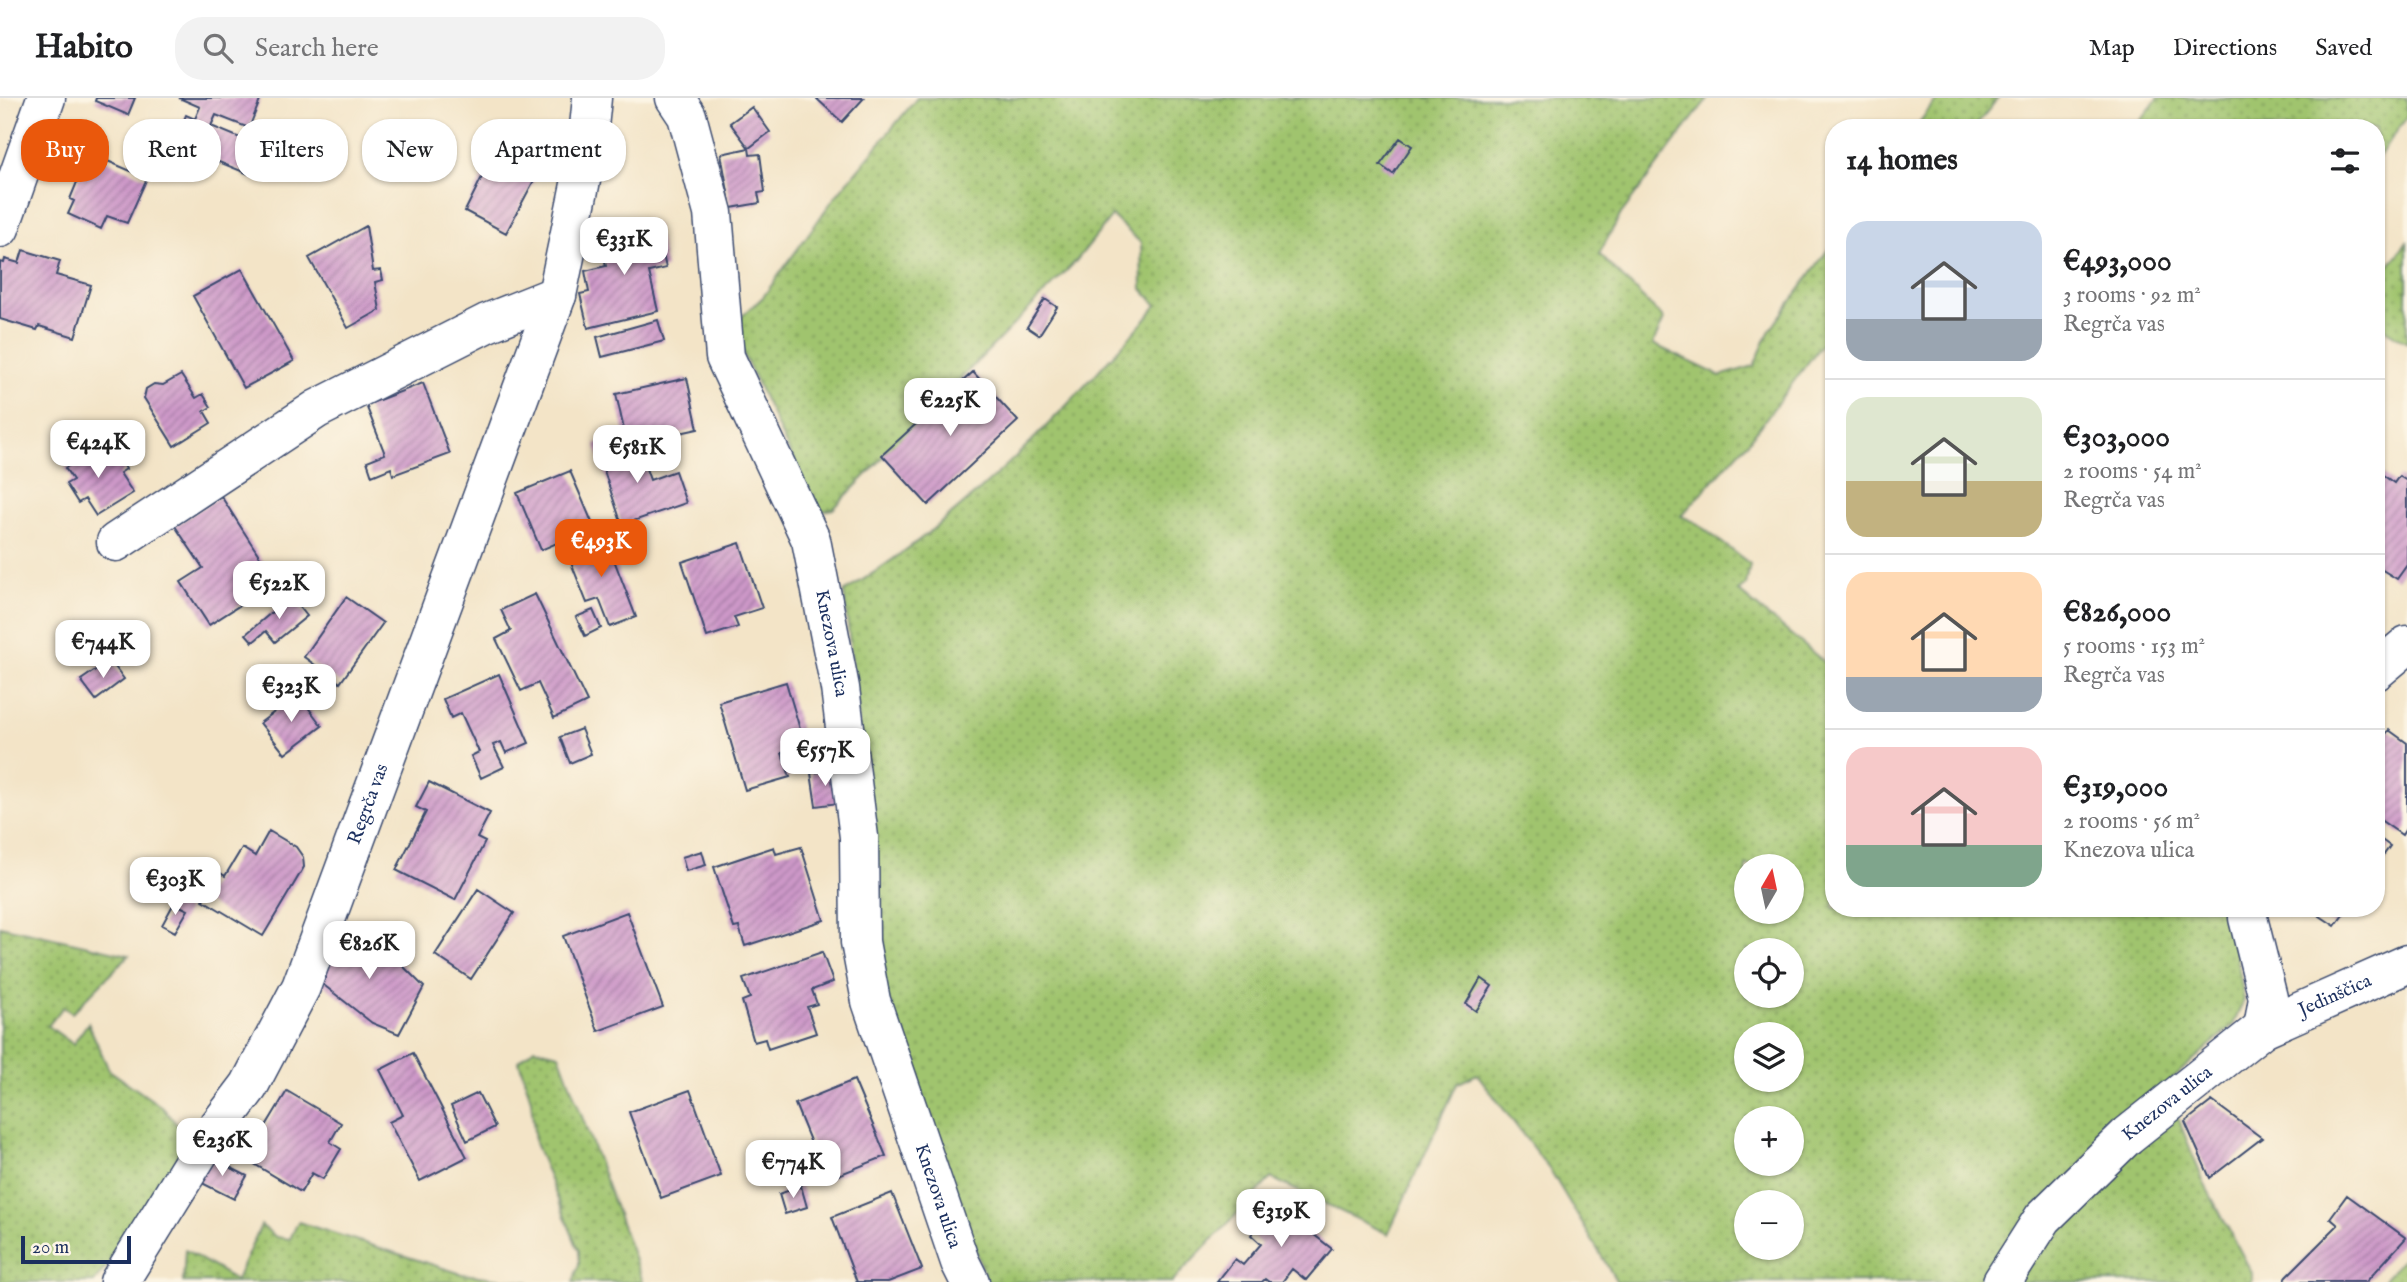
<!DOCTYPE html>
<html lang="en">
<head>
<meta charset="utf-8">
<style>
	:root { --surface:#fff; --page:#f2f2f2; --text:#202124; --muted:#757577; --line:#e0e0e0; --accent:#ea580c }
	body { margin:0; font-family:"IM FELL English",serif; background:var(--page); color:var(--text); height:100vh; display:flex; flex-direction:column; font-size:26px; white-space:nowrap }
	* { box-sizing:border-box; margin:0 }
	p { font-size:23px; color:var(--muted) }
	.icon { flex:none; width:38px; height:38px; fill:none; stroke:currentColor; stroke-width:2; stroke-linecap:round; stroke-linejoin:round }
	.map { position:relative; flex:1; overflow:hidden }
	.details { position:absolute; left:1825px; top:21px; width:560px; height:798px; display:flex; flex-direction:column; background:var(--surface); border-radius:28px; box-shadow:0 2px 5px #0004 }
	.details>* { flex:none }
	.guide { position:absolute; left:21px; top:21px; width:665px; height:63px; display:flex; gap:14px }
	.needle { width:46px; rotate:9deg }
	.buttons { position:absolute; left:1734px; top:756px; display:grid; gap:14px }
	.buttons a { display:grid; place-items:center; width:70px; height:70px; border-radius:50%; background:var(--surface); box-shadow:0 2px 5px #0004; font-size:35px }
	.scale { position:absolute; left:21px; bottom:18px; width:110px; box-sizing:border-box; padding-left:7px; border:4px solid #1b2f5e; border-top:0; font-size:19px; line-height:24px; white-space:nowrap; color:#1b2f5e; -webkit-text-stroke:5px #fcf5e5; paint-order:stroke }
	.price { position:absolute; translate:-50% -60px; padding:0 16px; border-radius:14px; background:#fff; color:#222; font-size:23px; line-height:46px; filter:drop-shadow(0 2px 4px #0008) }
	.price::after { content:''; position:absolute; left:50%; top:42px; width:21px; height:16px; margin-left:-10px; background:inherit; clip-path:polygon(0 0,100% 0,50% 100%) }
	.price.current { background:var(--accent); color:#fff }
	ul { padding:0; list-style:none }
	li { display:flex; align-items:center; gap:21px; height:175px; padding:0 21px }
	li+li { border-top:2px solid var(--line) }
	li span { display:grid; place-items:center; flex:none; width:196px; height:140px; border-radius:21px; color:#555 }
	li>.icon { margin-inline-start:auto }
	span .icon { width:84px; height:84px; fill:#fffc; stroke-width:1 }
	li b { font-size:30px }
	h2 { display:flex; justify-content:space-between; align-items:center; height:84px; padding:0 21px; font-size:30px }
	.pill { padding:0 24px; border-radius:28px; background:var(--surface); box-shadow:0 2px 5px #0004; font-size:24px; line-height:63px }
	.pill.current { background:var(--accent); color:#fff }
	header { display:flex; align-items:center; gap:42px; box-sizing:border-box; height:98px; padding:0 35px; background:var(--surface); border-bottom:2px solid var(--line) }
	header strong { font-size:33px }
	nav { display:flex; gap:38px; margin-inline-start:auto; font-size:24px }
	.search { width:490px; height:63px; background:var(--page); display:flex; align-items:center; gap:18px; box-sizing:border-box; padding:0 24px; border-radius:28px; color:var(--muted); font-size:26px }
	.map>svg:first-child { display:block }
	.green { fill:url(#green-dots); stroke:#5e7a66; stroke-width:2; fill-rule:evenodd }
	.building { fill:url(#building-hatch) }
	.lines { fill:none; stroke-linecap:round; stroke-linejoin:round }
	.street-casing { stroke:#3b4a6e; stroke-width:41 }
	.street { stroke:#fff; stroke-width:38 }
	.labels { text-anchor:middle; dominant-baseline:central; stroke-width:5; stroke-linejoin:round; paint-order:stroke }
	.street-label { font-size:19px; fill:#1b2f5e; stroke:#fcf5e5 }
</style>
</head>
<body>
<header>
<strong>Habito</strong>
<div class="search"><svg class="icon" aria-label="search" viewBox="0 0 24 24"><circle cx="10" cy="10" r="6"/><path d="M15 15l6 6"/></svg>Search here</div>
<nav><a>Map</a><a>Directions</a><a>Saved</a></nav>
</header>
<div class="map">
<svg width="2407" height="1184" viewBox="0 0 2407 1184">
	<defs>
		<pattern id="green-dots" width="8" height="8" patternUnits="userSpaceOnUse" patternTransform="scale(1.75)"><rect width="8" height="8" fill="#a0c46e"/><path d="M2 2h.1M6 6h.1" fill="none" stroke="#82a05e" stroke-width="1.8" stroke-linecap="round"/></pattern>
		<pattern id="building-hatch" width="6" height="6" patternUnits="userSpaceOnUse" patternTransform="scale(1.75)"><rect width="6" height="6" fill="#cd98c8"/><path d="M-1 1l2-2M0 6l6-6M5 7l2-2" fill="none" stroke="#a67ca6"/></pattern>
	</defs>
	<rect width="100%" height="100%" fill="#fcf5e5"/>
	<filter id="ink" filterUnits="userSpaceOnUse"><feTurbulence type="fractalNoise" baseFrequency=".0143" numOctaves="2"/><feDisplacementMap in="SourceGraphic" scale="14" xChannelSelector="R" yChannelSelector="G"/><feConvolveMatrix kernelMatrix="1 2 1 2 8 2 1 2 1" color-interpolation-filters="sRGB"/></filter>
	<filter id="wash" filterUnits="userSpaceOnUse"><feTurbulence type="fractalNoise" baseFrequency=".00686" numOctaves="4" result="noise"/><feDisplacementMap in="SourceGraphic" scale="28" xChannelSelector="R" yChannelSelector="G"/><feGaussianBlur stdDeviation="1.57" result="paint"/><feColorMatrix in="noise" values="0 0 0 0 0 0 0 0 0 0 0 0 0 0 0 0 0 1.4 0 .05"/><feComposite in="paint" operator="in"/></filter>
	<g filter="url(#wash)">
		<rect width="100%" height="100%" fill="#f3e4c7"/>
		<path class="green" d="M917 0H1708L1621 116 1599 156 1664 221 1653 246 1720 278 1754 268 1769 234 1834 143V230L1748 344 1681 418 1695 424 1750 466 1746 487 1738 493 1834 572V810H2229L2244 902 2233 927 2094 1050 1988 1184H1617L1552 1075 1477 976 1457 986 1388 1136 1271 1080 1172 1184H987L878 872 872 740 844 494C939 435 1018 361 1093 279 1114 255 1138 232 1157 207L1142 191 1141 145 1112 118 1076 163 833 411 818 414 739 247V221L763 199 835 99ZM1746 768H1792V814H1746ZM1746 852H1792V898H1746ZM1746 936H1792V982H1746ZM1746 1020H1792V1066H1746ZM1746 1104H1792V1150H1746Z
			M1938 0H1998L1974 30H1915Z
			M2158 0H2407V19L2377 61 2376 30H2135Z
			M2407 144V245L2377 226 2376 156 2390 167Z
			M0 828 129 857 72 915 63 909 48 928 73 946 88 925 109 972 162 1009 191 1043 115 1158 94 1184H0Z
			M534 950 559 956 643 1184H573L579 1166V1153L535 1045 531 1002 519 963Z
			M2174 1010 2204 1085 2252 1175V1184H2013L2070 1111Z
			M298 1124 462 1176 530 1184H183L185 1152 236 1182 261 1127 276 1139 290 1141Z
			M2407 1156V1184H2382Z"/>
		<g id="blocks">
			<path class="building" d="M96 0H135L128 17 95 3Z
				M179 0H261L249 30 216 17 211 28 262 49 251 77 174 46 186 17 195 21 200 9Z
				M816 0H864L842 24Z
				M752 9 770 34 749 50 730 25Z
				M1400 40 1412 48 1393 76 1380 67Z
				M749 50 750 57 760 56 765 94 758 95 760 105 731 110 721 56Z
				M496 51 539 73 506 135 465 113Z
				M89 55 147 80 127 125 107 118 101 131 68 116 74 103 70 101Z
				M656 126 666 170 649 174 658 213 588 230 580 196 589 194 585 173 606 168 600 139Z
				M366 128 373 173 381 172 383 182 375 184 380 212 348 230 309 160Z
				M23 152 60 163 56 177 91 187 75 239 39 228 37 232 0 221V164L4 165 5 161 19 165Z
				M242 171 294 263 244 290 193 198Z
				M1045 201 1057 209 1039 237 1027 229Z
				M658 222 664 243 602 259 597 239Z
				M973 274 1018 323 928 407 882 357Z
				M181 277 196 300 203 296 211 309 204 313 211 325 174 348 144 300 146 291 154 286 163 287Z
				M687 280 698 331 675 336 676 343 629 354 616 296Z
				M423 285 450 356 393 377 391 370 372 378 367 363 385 356 366 307Z
				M619 339 630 370 644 365 650 382 675 373 686 405 622 427 595 346Z
				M102 347 112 362 118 357 126 371 120 375 133 395 96 418 85 401 78 405 66 386 73 382 65 370Z
				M2376 372 2394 385 2399 378 2407 383V467L2397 481 2376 468Z
				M570 373 594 429 541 452 517 395Z
				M221 398 276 484 209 527 181 484 203 470 175 428Z
				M604 436 636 519 610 529 599 501 587 505 566 452Z
				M740 445 762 510 734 519 738 529 707 539 682 464Z
				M535 496 587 604 554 620 538 585 521 593 496 541 511 533 501 512Z
				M291 498 307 518 275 544 266 533 253 544 246 536Z
				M346 499 383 525 340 585 304 559Z
				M593 512 601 530 585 538 576 519Z
				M110 562 124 581 96 602 81 582Z
				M499 576 529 645 506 655 501 644 493 647 504 669 481 680 471 658 479 654 461 615 451 620 443 601Z
				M786 584 805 648 782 655 790 679 745 692 719 604Z
				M298 596 322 628 285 656 260 625Z
				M581 631 591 656 570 665 560 639Z
				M2389 632 2407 645V729L2402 737 2376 719V649Z
				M835 672 839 705 816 708 811 675Z
				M429 684 490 715 477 740 485 744 455 802 396 772 426 714 416 709Z
				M269 733 296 749 303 759 304 769 263 838 203 802 219 774 225 778 242 750 255 758Z
				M2376 738 2390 748 2376 768Z
				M774 749 776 756 801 749 824 822 745 848 739 829 734 830 714 769Z
				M702 753 706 767 686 773 682 759Z
				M478 791 514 815 471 881 435 857Z
				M174 805 188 812 175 834 162 827Z
				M2308 810H2348L2335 828Z
				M627 814 663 909 598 933 563 838Z
				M341 830 401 866 424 889 399 936 372 925 311 877Z
				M822 854 833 884 812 892 817 906 807 909 816 935 768 951 765 941 754 944 742 903 750 900 743 881Z
				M1481 880 1492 888 1476 913 1466 906Z
				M413 955 467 1059 420 1083 389 1024 403 1017 380 972Z
				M854 982 886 1058 826 1082 795 1006Z
				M690 992 721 1078 661 1100 629 1014Z
				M287 993 341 1025 330 1044 341 1051 323 1081 312 1075 301 1094 246 1061Z
				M478 995 495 1029 467 1043 451 1008Z
				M2212 1003 2262 1040 2210 1080 2185 1024Z
				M210 1059 247 1078 234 1101 198 1083Z
				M801 1088 807 1109 785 1116 779 1096Z
				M892 1095 922 1171 888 1184H857L832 1119Z
				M2347 1097 2406 1140 2366 1184H2287L2285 1181 2287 1178 2338 1127 2330 1120Z
				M1299 1105 1317 1120 1308 1132 1332 1151 1306 1182 1292 1171 1282 1184H1269L1265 1181 1262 1184H1217L1235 1161 1243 1167 1261 1146 1251 1137 1275 1107 1290 1117Z"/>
		</g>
	</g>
	<g filter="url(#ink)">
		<use href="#blocks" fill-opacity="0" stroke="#3b4a6e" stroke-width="2"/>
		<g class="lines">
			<defs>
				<g id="street">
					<path id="s1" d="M675 0 687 18 713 115 725 259 811 442 840 590 859 739 860 844 871 903 960 1164 970 1184"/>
					<path d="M0 130 46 0"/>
					<path d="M116 444 317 311 487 225 557 197"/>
					<path d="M2376 573 2407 547"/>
					<path d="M2249 810 2248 820 2268 900 2263 930"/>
					<path id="s2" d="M119 1184 202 1050 249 988 301 889 557 197 586 58 592 0"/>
					<path id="s3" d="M2002 1184 2043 1120 2127 1038 2263 930 2407 866"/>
				</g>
			</defs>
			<use href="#street" class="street-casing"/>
			<use href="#street" class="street"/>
		</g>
	</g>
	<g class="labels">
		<g class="street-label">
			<text stroke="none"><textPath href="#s1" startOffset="574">Knezova ulica</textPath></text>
			<text stroke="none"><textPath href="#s2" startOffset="542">Regrča vas</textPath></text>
			<text stroke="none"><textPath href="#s3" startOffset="446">Jedinščica</textPath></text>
			<text stroke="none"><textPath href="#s3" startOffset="245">Knezova ulica</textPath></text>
			<text stroke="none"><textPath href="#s1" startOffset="1141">Knezova ulica</textPath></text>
		</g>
	</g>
</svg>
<div class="buttons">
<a><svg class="needle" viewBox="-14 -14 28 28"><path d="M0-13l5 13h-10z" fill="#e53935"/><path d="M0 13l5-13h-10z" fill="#757577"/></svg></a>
<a><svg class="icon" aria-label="locate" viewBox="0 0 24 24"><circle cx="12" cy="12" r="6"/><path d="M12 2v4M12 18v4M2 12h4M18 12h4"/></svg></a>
<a><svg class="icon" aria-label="layers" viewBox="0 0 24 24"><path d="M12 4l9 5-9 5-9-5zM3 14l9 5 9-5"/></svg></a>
<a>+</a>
<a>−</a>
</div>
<div class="scale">20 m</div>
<b class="price" style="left:624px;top:179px">€331K</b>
<b class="price" style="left:950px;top:340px">€225K</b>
<b class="price" style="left:98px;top:382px">€424K</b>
<b class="price" style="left:637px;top:387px">€581K</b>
<b class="price current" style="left:601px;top:481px">€493K</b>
<b class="price" style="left:279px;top:523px">€522K</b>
<b class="price" style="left:103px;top:582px">€744K</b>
<b class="price" style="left:291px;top:626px">€323K</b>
<b class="price" style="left:825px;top:690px">€557K</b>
<b class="price" style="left:175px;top:819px">€303K</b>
<b class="price" style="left:369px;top:883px">€826K</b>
<b class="price" style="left:222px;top:1080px">€236K</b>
<b class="price" style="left:793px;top:1102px">€774K</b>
<b class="price" style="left:1281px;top:1151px">€319K</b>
<div class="guide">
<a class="pill current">Buy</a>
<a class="pill">Rent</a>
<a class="pill">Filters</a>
<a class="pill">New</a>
<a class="pill">Apartment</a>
</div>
<section class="details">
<h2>14 homes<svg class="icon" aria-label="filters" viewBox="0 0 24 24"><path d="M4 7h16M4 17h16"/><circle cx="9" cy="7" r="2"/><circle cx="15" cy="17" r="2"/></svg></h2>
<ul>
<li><span style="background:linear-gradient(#c9d6e8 70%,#9aa5b1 0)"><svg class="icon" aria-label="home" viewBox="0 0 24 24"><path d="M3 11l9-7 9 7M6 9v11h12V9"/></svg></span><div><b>€493,000</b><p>3 rooms · 92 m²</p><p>Regrča vas</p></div></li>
<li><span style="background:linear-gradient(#dfe7d0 60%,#c2b280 0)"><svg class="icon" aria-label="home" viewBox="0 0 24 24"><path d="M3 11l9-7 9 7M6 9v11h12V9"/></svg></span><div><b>€303,000</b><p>2 rooms · 54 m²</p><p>Regrča vas</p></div></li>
<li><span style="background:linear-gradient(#ffd9b3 75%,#9aa5b1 0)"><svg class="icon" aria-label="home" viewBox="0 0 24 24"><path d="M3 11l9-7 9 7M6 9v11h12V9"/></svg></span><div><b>€826,000</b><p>5 rooms · 153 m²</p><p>Regrča vas</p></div></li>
<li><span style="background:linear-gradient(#f6c9c9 70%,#7fa58c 0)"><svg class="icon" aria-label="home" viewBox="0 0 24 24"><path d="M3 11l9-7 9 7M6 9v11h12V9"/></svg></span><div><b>€319,000</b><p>2 rooms · 56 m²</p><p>Knezova ulica</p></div></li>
</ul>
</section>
</div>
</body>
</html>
